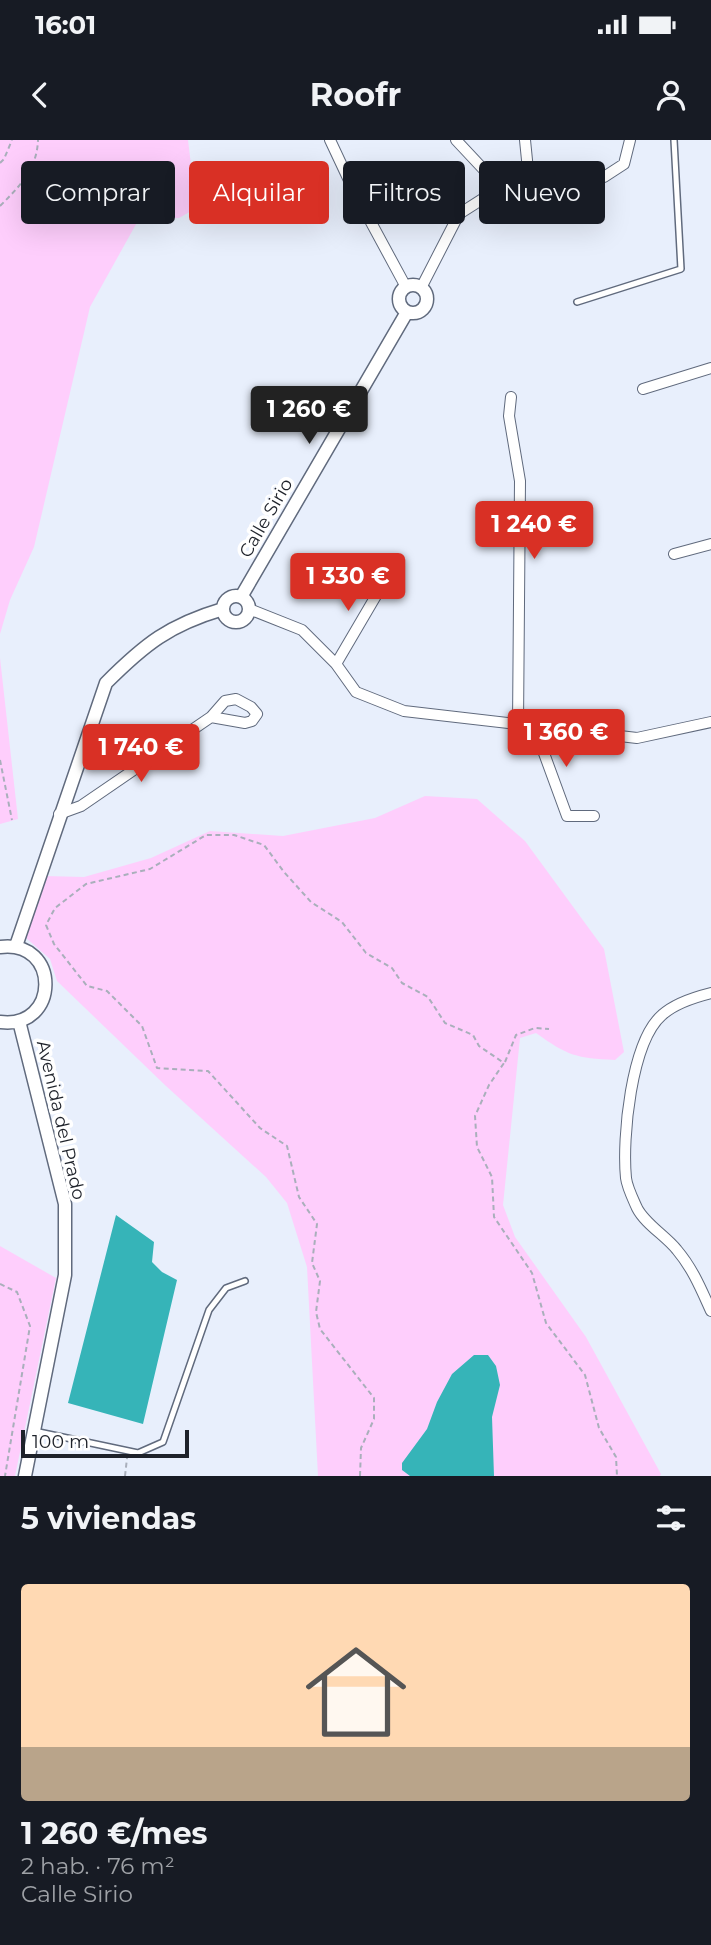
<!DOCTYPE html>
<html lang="es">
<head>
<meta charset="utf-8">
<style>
	:root { --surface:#171b24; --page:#20242c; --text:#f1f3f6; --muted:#9ea1a6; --line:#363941; --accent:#d93025 }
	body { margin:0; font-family:Montserrat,sans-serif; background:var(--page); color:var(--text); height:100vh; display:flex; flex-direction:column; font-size:26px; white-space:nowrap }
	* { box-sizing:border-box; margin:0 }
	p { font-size:23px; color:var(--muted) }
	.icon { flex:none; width:38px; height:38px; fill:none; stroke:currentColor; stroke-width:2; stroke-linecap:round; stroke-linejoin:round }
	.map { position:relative; height:1336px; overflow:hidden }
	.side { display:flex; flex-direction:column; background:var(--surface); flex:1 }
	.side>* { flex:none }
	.top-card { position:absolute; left:21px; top:21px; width:670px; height:63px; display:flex; gap:14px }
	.scale { position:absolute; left:21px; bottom:18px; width:168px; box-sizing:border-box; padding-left:7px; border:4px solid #1e222a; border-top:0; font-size:19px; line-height:24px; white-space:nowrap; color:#1e222a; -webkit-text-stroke:5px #fff; paint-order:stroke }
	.price { position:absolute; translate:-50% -60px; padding:0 16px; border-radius:7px; background:var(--accent); color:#fff; font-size:23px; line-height:46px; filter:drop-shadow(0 2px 4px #0008) }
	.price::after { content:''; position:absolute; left:50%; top:42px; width:21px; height:16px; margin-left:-10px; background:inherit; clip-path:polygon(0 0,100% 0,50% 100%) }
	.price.on { background:#222; color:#fff }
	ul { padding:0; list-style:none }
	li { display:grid; align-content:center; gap:14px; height:371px; padding:0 21px }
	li+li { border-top:2px solid var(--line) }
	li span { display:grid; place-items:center; height:217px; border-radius:7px; color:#555 }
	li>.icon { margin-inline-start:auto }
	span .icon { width:126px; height:126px; fill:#fffc; stroke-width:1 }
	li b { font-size:30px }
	h2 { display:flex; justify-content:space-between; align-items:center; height:84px; padding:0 21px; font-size:30px }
	.pill { padding:0 24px; border-radius:7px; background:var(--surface); box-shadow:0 7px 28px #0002; font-size:24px; line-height:63px }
	.pill.on { background:var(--accent); color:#fff }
	.status { display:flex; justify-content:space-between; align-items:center; height:49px; padding:0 35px; background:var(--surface); direction:ltr }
	.status svg { height:19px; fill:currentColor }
	header { display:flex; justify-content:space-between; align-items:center; height:91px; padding:0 21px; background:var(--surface); font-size:32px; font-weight:700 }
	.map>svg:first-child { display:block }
	.green { fill:#fecefc }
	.water { fill:#36b4b8 }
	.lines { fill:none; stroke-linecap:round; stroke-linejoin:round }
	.service-casing { stroke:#606a7d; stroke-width:8 }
	.minor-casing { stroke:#606a7d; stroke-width:12 }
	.tertiary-casing { stroke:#606a7d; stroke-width:15 }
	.path { stroke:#a9afbb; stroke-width:2; stroke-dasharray:5 3.5; stroke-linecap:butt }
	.service { stroke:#fff; stroke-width:5 }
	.minor { stroke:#fff; stroke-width:10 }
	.tertiary { stroke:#fff; stroke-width:12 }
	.labels { text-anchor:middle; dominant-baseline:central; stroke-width:7; stroke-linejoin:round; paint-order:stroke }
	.street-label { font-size:18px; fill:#1e222a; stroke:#fff }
</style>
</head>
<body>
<div class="status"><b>16:01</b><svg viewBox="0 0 49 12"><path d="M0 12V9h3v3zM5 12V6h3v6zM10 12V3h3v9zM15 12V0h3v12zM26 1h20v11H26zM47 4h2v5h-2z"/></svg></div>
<header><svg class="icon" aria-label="back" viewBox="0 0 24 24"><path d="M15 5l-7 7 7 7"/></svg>Roofr<svg class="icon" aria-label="person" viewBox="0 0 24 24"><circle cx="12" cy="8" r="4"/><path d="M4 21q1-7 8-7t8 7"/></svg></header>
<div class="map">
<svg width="711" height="1336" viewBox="0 0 711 1336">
	<rect width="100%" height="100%" fill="#e8effc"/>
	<path class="green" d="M0 0H188L191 25 212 59 179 78 140 77 90 167 34 407 10 460 0 494Z
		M0 518 18 679 0 684Z
		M425 656 477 659 525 701 604 809 624 912 615 920C576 918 568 916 536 893L520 898 503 1065 515 1097 586 1197 661 1334 660 1336H318L307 1127 287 1063 266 1037 166 946 57 841 50 819 25 797 45 736 84 737 151 718 210 691 283 696 375 678Z
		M0 1106 56 1138 15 1336H0Z"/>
	<path class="water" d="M116 1075 154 1102 152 1122 162 1132 177 1140 143 1284 68 1263Z
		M474 1215H488L496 1226 500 1245 492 1277 494 1336H410L402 1330V1323L427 1289 437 1262 452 1234Z"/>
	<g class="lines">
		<defs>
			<path id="service" d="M577 162 681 129 674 0
				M34 1291 138 1313 163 1302 209 1170 226 1148 245 1141"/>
			<path id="minor" d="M330 0 353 49 406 147
				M456 0 500 47
				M525 0 528 30
				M421 148 459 74 528 30 604 37 624 24 630 0
				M643 249 711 228
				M511 257 509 276 520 341 518 584
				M674 414 711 404
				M249 469 302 490 336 524 356 552 404 571 637 598 711 582
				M336 524 387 437
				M534 586 567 676H594
				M59 674 81 666 211 577 225 561 236 559 251 567 257 574 252 581 245 583 211 577
				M711 853C695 857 675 863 662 875 631 902 622 998 626 1038 627 1047 633 1059 637 1068 645 1084 666 1096 677 1110 693 1129 701 1149 711 1171"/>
			<path id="tertiary" d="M399 159a14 14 0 1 1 28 0a14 14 0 1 1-28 0Z
				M223 469a13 13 0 1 1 26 0a13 13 0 1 1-26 0Z
				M241 457 407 172
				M16 806 106 543C145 504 169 485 223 469
				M0 807C61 799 60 890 0 882
				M19 881 65 1064V1135L25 1336"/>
		</defs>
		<use href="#service" class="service-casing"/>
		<use href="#minor" class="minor-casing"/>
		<use href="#tertiary" class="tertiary-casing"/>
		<path class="path" d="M0 23 4 19 12 0
			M0 66C20 46 37 29 38 0
			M0 620 12 680
			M505 922 516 895 535 888 549 889
			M0 1144 17 1152 30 1186 5 1336
			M125 1336 127 1318
			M360 1336 361 1308 374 1279V1258L320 1189 316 1172 320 1141 312 1123 317 1084 299 1057 287 1006 260 988 208 931 157 928 142 886 107 851 87 846 54 804 46 785 55 768 86 744 150 729 206 695H234L264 705 284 732 311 762 342 782 366 813 392 828 402 843 428 857 445 883 473 895 479 906 504 923 489 945 475 976 477 1007 492 1037 494 1077 532 1133 546 1183 585 1235 599 1288 616 1317 617 1336"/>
		<use href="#service" class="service"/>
		<use href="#minor" class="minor"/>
		<use href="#tertiary" class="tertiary"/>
	</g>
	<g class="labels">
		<g class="street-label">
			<text transform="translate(266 378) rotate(-60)">Calle Sirio</text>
			<text transform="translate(61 980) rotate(77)">Avenida del Prado</text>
		</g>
	</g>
</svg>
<div class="scale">100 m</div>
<b class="price on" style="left:309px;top:306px">1 260 €</b>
<b class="price" style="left:534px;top:421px">1 240 €</b>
<b class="price" style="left:348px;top:473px">1 330 €</b>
<b class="price" style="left:566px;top:629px">1 360 €</b>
<b class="price" style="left:141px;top:644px">1 740 €</b>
<div class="top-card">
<a class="pill">Comprar</a>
<a class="pill on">Alquilar</a>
<a class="pill">Filtros</a>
<a class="pill">Nuevo</a>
</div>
</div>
<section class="side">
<h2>5 viviendas<svg class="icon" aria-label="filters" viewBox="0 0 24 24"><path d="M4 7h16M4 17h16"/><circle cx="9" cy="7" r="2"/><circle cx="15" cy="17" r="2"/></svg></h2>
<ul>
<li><span style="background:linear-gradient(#ffd9b3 75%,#b9a48a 0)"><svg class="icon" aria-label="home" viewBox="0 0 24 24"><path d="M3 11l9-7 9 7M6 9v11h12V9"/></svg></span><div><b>1 260 €/mes</b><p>2 hab. · 76 m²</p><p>Calle Sirio</p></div></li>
</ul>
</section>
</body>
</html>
